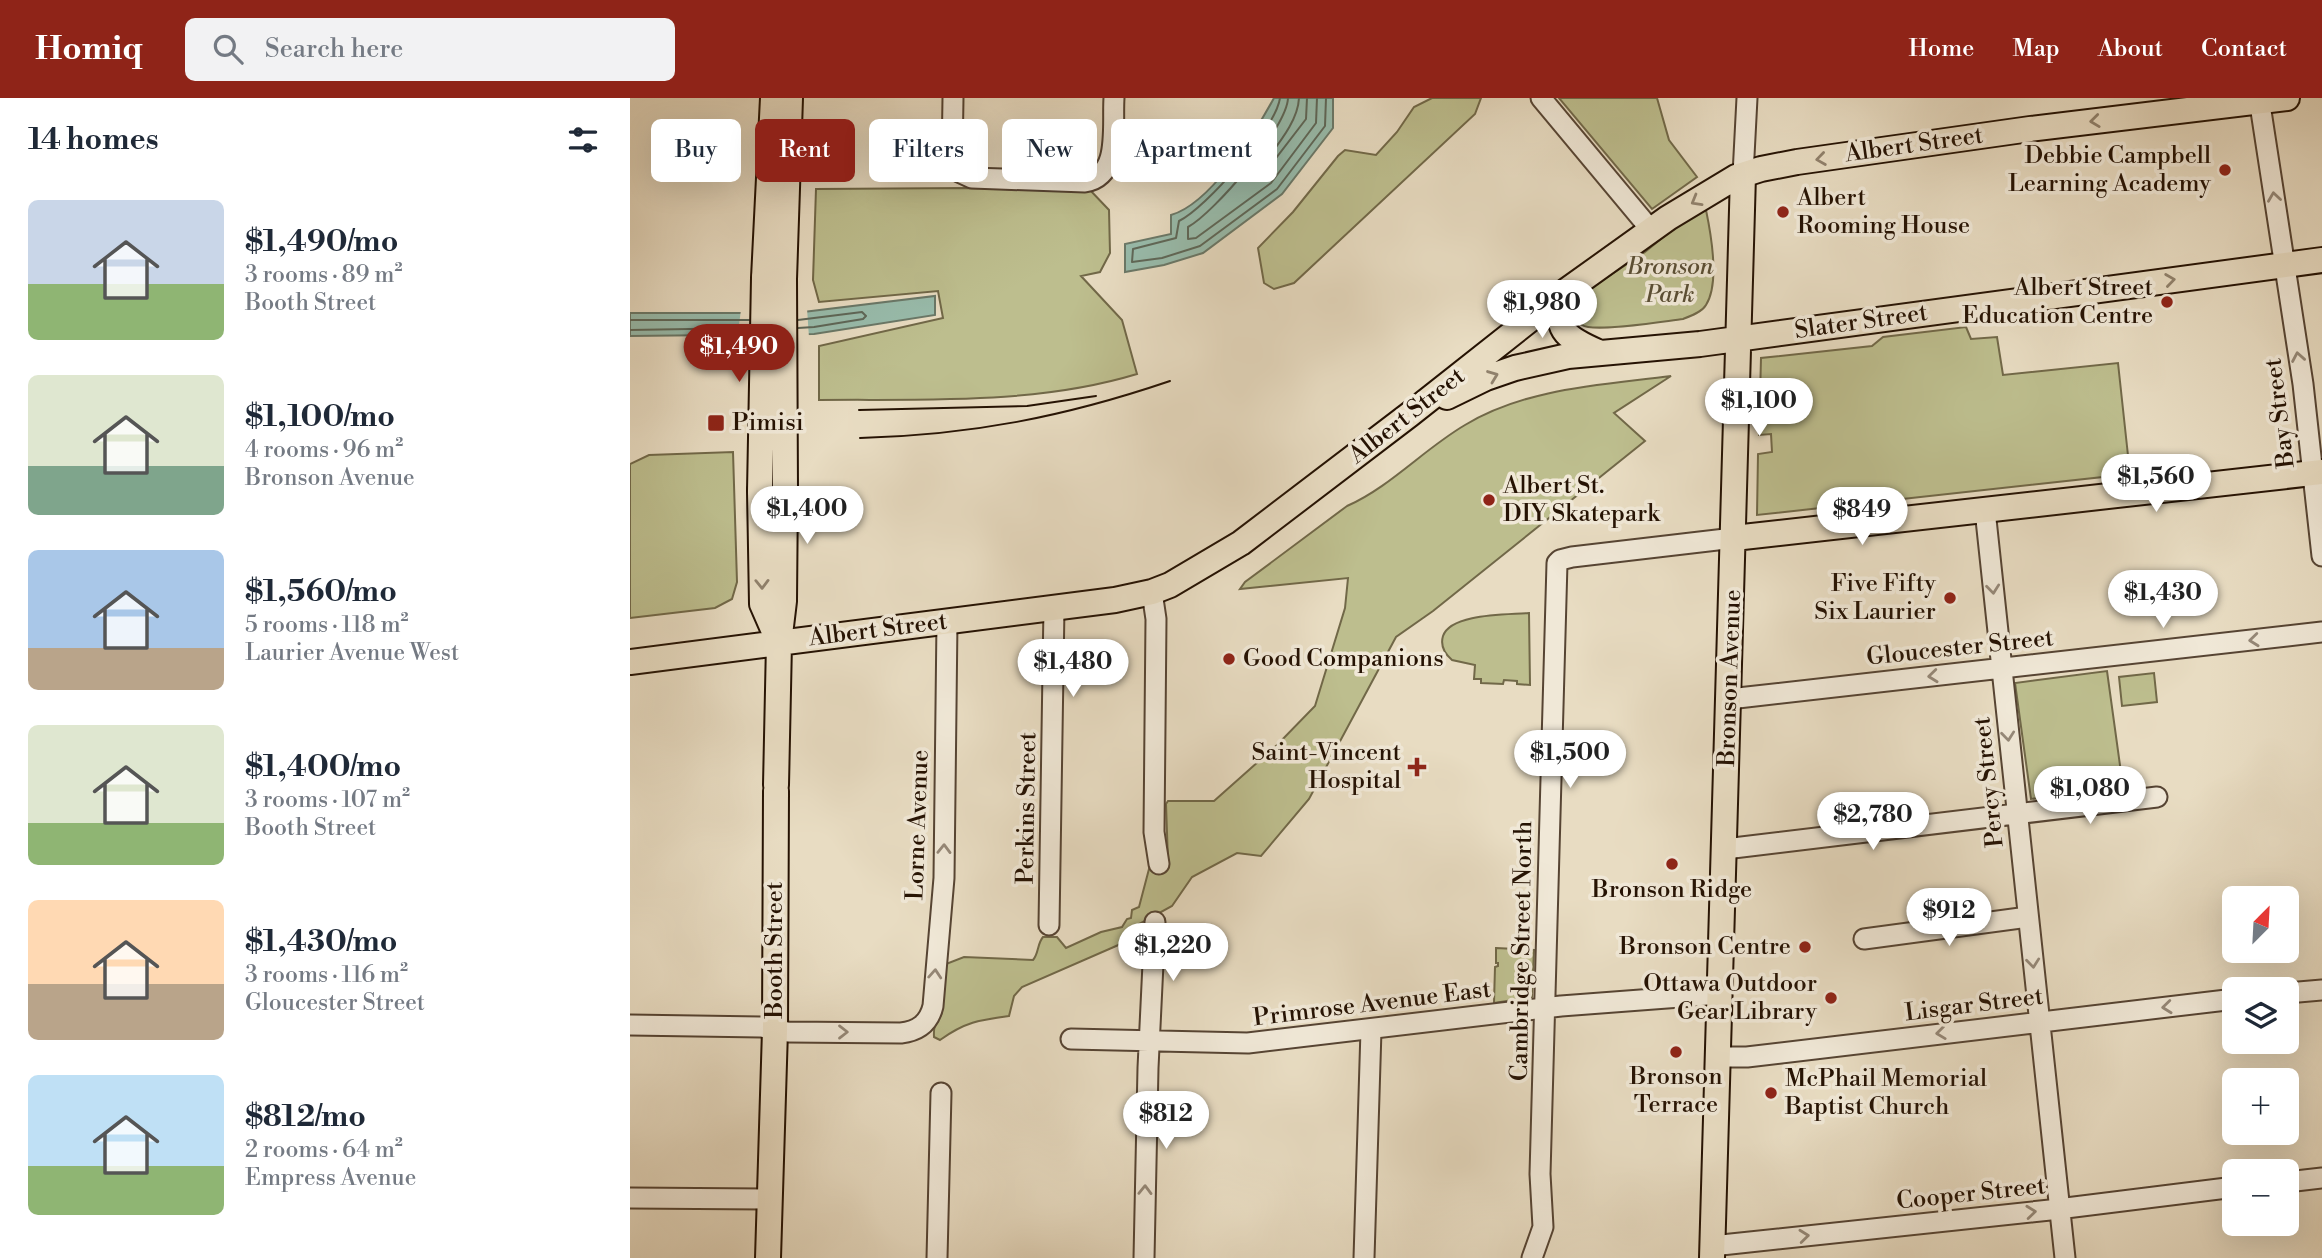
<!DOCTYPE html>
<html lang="en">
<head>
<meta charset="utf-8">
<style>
	:root { --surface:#fff; --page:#f2f2f3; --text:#1f2937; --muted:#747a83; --accent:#8f2418 }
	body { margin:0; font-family:"Libre Bodoni",serif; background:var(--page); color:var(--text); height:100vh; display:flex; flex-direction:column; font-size:26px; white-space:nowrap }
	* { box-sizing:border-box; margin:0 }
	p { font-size:23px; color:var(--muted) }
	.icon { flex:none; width:38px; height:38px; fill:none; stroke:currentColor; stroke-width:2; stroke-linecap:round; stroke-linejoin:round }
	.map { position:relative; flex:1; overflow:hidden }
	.details { display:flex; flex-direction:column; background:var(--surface); width:630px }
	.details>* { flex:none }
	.guide { position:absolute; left:21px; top:21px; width:665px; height:63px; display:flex; gap:14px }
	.needle { width:46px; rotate:24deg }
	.fabs { position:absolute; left:1592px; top:788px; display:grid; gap:14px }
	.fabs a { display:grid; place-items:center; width:77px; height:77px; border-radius:10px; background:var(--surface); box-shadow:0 7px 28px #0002; font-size:35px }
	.price { position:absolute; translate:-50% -60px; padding:0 16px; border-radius:24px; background:#fff; color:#222; font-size:23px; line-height:46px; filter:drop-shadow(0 2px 4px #0008) }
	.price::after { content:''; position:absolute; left:50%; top:42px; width:21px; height:16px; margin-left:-10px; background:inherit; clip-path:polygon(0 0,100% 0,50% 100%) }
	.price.active { background:var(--accent); color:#fff }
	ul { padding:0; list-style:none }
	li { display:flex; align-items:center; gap:21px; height:175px; padding:0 28px }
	li span { display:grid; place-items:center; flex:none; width:196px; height:140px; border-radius:10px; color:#555 }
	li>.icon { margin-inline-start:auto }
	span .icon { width:84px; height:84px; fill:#fffc; stroke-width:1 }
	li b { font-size:30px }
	h2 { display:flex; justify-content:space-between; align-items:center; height:84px; padding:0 28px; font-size:30px }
	.pill { padding:0 24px; border-radius:10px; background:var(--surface); box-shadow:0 7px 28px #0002; font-size:24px; line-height:63px }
	.pill.active { background:var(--accent); color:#fff }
	header { display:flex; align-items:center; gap:42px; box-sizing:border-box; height:98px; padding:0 35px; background:var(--accent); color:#fff }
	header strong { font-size:33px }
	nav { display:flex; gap:38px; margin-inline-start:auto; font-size:24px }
	.search { width:490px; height:63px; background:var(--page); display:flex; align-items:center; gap:18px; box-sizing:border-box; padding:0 24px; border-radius:10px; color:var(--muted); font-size:26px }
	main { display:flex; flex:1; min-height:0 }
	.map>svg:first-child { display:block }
	.green { fill:#bdbe8e; stroke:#716848; stroke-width:2 }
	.water { fill:#98bcac; stroke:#6a7868; stroke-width:2 }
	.pier { fill:#e8dcc2 }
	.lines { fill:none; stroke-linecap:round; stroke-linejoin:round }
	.shore { stroke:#5e6758; stroke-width:2 }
	.minor-casing { stroke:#564433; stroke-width:23 }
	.major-casing { stroke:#251203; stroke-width:28 }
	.minor { stroke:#f0e8d7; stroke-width:19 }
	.major { stroke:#e8dcc2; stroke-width:24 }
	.tram { stroke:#251203; stroke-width:2 }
	.major-bridge-casing { stroke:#251203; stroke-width:28; stroke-linecap:butt }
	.major-bridge { stroke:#e8dcc2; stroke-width:24 }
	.oneway { stroke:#90816c }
	.oneway2 { stroke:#958878 }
	.poi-dot { fill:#8f2418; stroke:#f0e8d7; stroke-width:2.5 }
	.labels { text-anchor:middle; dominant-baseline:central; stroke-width:7; stroke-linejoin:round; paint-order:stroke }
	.street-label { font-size:24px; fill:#251203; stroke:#f0e8d7 }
	.poi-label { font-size:24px; fill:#251203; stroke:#f0e8d7; text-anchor:end }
	.park-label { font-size:24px; font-style:italic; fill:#5a4e34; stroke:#f0e8d7 }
</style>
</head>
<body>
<header>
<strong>Homiq</strong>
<div class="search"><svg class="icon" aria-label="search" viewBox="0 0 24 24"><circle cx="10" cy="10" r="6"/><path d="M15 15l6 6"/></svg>Search here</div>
<nav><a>Home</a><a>Map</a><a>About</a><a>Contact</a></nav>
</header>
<main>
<section class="details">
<h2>14 homes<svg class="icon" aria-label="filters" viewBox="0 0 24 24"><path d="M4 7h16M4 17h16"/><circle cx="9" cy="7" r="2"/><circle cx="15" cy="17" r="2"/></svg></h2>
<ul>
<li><span style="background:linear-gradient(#c9d6e8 60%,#8fb573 0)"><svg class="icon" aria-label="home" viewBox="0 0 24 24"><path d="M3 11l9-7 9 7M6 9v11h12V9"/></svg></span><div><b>$1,490/mo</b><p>3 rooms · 89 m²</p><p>Booth Street</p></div></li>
<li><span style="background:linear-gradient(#dfe7d0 65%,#7fa58c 0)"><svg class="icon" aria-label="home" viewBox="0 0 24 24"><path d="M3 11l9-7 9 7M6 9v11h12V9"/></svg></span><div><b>$1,100/mo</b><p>4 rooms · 96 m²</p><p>Bronson Avenue</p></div></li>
<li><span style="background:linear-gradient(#a9c7e8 70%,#b9a48a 0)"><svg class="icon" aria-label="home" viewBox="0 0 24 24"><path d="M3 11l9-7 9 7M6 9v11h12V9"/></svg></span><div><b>$1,560/mo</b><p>5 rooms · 118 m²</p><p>Laurier Avenue West</p></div></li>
<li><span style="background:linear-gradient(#dfe7d0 70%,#8fb573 0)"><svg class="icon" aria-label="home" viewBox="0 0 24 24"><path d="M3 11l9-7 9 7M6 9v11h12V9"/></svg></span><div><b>$1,400/mo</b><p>3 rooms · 107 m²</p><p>Booth Street</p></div></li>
<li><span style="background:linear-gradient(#ffd9b3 60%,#b9a48a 0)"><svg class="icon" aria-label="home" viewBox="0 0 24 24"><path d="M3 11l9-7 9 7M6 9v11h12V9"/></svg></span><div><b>$1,430/mo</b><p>3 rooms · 116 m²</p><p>Gloucester Street</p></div></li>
<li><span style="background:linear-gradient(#bfe0f5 65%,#8fb573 0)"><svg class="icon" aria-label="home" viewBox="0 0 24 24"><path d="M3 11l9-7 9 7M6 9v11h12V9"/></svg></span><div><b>$812/mo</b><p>2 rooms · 64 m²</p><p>Empress Avenue</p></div></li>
</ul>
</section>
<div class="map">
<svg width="1692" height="1160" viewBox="0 0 1692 1160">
	<rect width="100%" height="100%" fill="#e8dcc2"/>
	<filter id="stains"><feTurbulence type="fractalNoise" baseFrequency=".00286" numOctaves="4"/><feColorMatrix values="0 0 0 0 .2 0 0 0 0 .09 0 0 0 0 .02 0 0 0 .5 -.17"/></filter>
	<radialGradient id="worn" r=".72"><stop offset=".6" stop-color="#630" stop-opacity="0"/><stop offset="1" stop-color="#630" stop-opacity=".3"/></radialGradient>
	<path class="green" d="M802 0H851L845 16 664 185 644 191 634 185 628 150 663 114 708 58 715 52 746 57 767 34 784 9Z
		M929 0H1027L1039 42 1067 79 1022 111Z
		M338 90 460 92 479 112 480 155 470 174 451 178 492 222 507 276C405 307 294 301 189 302V248L313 220 308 193 189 204 183 182 186 91Z
		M1076 112C1081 136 1090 185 1076 207 1072 214 1061 218 1053 221 1035 223 963 235 952 227 942 221 942 213 943 202L1015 154 1053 123Z
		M1336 229 1341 241 1367 239 1373 277 1488 265 1500 376 1127 417 1128 356 1142 354 1141 336 1129 337 1131 260 1242 248 1253 239Z
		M1041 278 984 315 1015 343 803 513 766 539 679 701 631 758 607 755 562 779 542 808 509 826V838L392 889 384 898 379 918C349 922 335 924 310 942L304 939C303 921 310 925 312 913 315 897 311 881 316 866L334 859 403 862C409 855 407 846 413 839H427L436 850 471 834 492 829 497 821 501 820 502 812 509 809 519 771 538 763 536 706 538 703H584L647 647 685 608 715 510 718 480 610 491 615 484 717 408C760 389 794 351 835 327 896 290 972 287 1041 278Z
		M103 354 107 484 102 501 85 510 0 520V366L19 357Z
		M899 515 900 587 887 586V583L874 582 873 586 851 585V581H844L845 567 822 562C815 556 810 548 813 538 821 515 878 517 899 515Z
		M1477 573 1493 689 1401 701 1385 585Z
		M1524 575 1527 604 1492 608 1489 579Z
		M866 850 904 852 902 899 864 905 865 869 868 868V865H866Z"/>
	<path class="water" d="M644 0H703V30L652 96 573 155 534 167 495 174V146L541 136V117C580 106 625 35 644 0Z
		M305 198V217L184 236 0 238V215H165Z"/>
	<path class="pier" d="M177 210 179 240 107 241 111 212Z"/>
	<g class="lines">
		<path class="shore" d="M650 0C646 30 576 110 549 123L546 140 503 151 502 164 532 160 570 148 647 91 695 28 696 0
			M658 0C657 30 584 115 558 129V141L566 140 641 85 686 25 687 0
			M669 0C668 23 648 46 635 64L636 69 640 68 676 21 677 0
			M0 222H119
			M168 222 232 214 236 218 233 221 184 229 168 230
			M0 232 119 230"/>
		<defs>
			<path id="minor" d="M323 0 322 63 329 74 342 80 455 84C491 78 482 28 484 0
				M911 0 1021 132
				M1629 0 1673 286 1692 458
				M1113 77 1117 0
				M1355 412 1435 1160
				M522 494 526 521 524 734 529 766
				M1099 601 1692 534
				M1095 751 1527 699
				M419 827 424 509
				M1234 841 1398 819
				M1657 895 1692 892
				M0 927 131 929 158 934 271 935C288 933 299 925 303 908L314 780 317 523
				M441 941 618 945 931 908 1090 896
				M1088 959H1117L1605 901
				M1657 1084 1692 1080
				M0 1100 139 1101
				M1082 1148 1420 1112 1605 1089
				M307 1160 311 995
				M514 1160 518 970 525 824
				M734 1160 741 932
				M902 1160 913 1129 910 1076 927 465 930 462 942 459 1104 440"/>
			<path id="major" d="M134 180 143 0
				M154 181 160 0
				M936 193C922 231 934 239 968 254
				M817 299 856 280 885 270 938 258 1070 246 1692 162
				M130 393 132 506 149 545
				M1104 440 1692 374
				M0 564 485 502 522 494 540 487 611 445 779 317 936 193 1038 120 1106 79 1131 71 1167 64 1400 31 1657 0
				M146 687 149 545 154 503 155 393
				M138 1160 145 932 146 693
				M1082 1160 1113 77"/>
		</defs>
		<use href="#minor" class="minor-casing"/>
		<use href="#major" class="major-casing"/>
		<use href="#minor" class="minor"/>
		<use href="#major" class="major"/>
		<path class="tram" d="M229 312 397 308 466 298
			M230 340C341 337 434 319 540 283"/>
		<defs>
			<path id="major-bridge" d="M154 181 155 393
				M130 393 134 180"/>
		</defs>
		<use href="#major-bridge" class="major-bridge-casing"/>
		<use href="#major-bridge" class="major-bridge"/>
	</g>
	<defs><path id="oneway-chevron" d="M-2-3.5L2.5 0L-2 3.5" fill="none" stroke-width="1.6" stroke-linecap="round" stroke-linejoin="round" transform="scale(1.75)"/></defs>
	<g class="oneway">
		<use href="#oneway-chevron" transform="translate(1465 23) rotate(173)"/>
		<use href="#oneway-chevron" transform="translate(1191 61) rotate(172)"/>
		<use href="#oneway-chevron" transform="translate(1066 103) rotate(150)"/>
		<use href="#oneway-chevron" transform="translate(1540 182) rotate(-8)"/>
		<use href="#oneway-chevron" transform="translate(863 278) rotate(-21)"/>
		<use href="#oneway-chevron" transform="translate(132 486) rotate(89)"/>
	</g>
	<g class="oneway2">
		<use href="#oneway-chevron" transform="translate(1644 99) rotate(-98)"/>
		<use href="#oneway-chevron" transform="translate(1668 259) rotate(-100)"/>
		<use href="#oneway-chevron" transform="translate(1363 491) rotate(84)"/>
		<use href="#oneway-chevron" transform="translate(1624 542) rotate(174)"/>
		<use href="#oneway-chevron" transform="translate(1303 578) rotate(174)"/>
		<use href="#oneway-chevron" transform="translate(1378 638) rotate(84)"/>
		<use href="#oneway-chevron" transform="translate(314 751) rotate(-89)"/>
		<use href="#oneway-chevron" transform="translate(1403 865) rotate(84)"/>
		<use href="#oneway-chevron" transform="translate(305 876) rotate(-86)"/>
		<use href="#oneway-chevron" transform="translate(1537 909) rotate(174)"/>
		<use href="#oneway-chevron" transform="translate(213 934)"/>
		<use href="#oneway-chevron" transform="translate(1311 935) rotate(173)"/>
		<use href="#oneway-chevron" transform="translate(515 1092) rotate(-89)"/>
		<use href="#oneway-chevron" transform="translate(1401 1114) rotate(-6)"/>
		<use href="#oneway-chevron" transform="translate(1174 1138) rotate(-6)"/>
	</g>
	<g class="poi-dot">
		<circle cx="1595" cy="72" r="7"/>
		<circle cx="1153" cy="114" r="7"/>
		<circle cx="1537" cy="204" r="7"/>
		<rect x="77" y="316" width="18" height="18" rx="3.5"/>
		<circle cx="859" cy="402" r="7"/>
		<circle cx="1320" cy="500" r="7"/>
		<circle cx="599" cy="561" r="7"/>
		<path d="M783.5 658.5h7v7h7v7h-7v7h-7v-7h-7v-7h7z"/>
		<circle cx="1042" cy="766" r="7"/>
		<circle cx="1175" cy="849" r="7"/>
		<circle cx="1201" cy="900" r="7"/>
		<circle cx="1046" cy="954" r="7"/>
		<circle cx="1141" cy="995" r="7"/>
	</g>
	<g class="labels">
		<g class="street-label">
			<text transform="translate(1284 47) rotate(-8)">Albert Street</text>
			<text transform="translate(1231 224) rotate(-8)">Slater Street</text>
			<text transform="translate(1650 315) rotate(-97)">Bay Street</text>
			<text transform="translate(777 318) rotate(-38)">Albert Street</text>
			<text transform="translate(248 532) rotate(-7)">Albert Street</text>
			<text transform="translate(1330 550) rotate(-6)">Gloucester Street</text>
			<text transform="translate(1100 580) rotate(-88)">Bronson Avenue</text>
			<text transform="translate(1359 684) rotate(-96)">Percy Street</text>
			<text transform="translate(397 710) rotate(-89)">Perkins Street</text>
			<text transform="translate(288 727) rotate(-88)">Lorne Avenue</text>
			<text transform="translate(145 852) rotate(-90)">Booth Street</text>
			<text transform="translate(892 853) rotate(-89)">Cambridge Street North</text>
			<text transform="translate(742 906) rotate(-7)">Primrose Avenue East</text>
			<text transform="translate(1344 907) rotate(-7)">Lisgar Street</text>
			<text transform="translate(1341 1096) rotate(-6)">Cooper Street</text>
		</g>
		<g class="poi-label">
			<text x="1581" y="58">Debbie Campbell<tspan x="1581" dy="28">Learning Academy</tspan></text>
			<text x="1167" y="100" text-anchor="start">Albert<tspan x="1167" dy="28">Rooming House</tspan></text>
			<text x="1523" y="190">Albert Street<tspan x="1523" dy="28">Education Centre</tspan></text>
			<text x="102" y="325" text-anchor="start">Pimisi</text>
			<text x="873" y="388" text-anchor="start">Albert St.<tspan x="873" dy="28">DIY Skatepark</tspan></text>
			<text x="1306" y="486">Five Fifty<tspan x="1306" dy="28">Six Laurier</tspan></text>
			<text x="613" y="561" text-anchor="start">Good Companions</text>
			<text x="771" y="655">Saint-Vincent<tspan x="771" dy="28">Hospital</tspan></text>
			<text x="1042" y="792" text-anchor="middle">Bronson Ridge</text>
			<text x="1161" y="849">Bronson Centre</text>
			<text x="1187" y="886">Ottawa Outdoor<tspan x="1187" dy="28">Gear Library</tspan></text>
			<text x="1046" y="979" text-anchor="middle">Bronson<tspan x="1046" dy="28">Terrace</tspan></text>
			<text x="1155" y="981" text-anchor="start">McPhail Memorial<tspan x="1155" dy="28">Baptist Church</tspan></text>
		</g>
		<g class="park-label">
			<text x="1040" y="169">Bronson<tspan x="1040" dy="28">Park</tspan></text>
		</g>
	</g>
	<rect width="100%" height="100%" filter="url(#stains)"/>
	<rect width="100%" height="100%" fill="url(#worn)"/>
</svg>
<div class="fabs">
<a><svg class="needle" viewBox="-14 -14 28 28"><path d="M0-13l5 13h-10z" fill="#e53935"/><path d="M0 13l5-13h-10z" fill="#747a83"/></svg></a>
<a><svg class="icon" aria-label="layers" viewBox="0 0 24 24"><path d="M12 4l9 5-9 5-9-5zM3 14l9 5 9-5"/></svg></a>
<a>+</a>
<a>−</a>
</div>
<b class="price" style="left:912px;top:242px">$1,980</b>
<b class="price active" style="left:109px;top:286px">$1,490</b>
<b class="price" style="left:1129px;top:340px">$1,100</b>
<b class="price" style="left:1526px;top:416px">$1,560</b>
<b class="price" style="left:177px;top:448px">$1,400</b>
<b class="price" style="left:1232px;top:449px">$849</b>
<b class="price" style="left:1533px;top:532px">$1,430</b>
<b class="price" style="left:443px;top:601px">$1,480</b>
<b class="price" style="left:940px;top:692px">$1,500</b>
<b class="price" style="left:1460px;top:728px">$1,080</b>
<b class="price" style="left:1243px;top:754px">$2,780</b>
<b class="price" style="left:1319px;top:850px">$912</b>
<b class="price" style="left:543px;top:885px">$1,220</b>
<b class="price" style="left:536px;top:1053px">$812</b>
<div class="guide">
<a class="pill">Buy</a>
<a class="pill active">Rent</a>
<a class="pill">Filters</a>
<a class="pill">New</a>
<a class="pill">Apartment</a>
</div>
</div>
</main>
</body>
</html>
